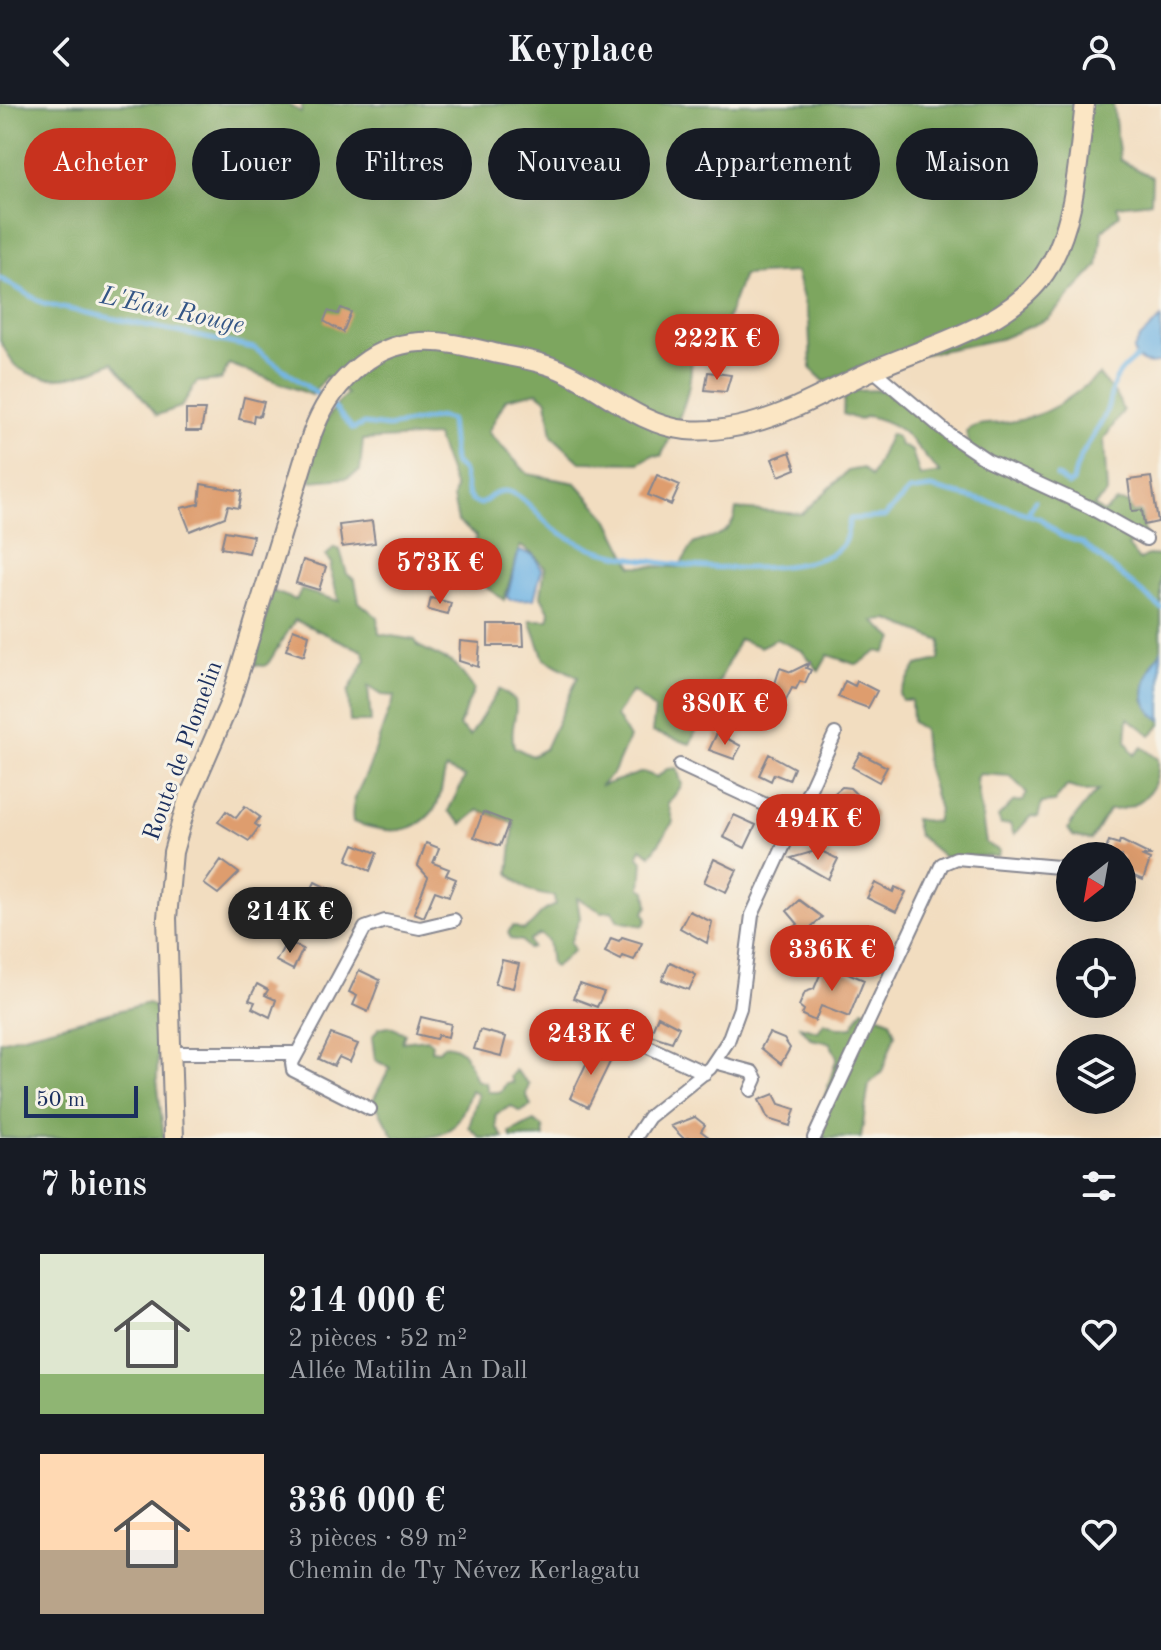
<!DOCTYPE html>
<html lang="fr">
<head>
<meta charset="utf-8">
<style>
	:root { --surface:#171b24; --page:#242831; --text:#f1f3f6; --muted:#9ea1a6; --accent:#c8321e }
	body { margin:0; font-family:"Old Standard TT",serif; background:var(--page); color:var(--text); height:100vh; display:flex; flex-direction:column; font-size:30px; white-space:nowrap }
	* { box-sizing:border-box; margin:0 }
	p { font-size:26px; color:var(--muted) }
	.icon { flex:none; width:44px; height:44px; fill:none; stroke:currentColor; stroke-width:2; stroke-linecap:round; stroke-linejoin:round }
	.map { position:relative; height:1034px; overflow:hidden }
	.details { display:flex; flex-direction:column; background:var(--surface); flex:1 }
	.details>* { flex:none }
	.hud { position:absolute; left:24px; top:24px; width:1114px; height:72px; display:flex; gap:16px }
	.needle { width:52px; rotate:211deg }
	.fabs { position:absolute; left:1056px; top:738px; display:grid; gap:16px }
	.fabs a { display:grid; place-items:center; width:80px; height:80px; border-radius:50%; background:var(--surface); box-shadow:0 8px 32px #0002; font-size:40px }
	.scale { position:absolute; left:24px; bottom:20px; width:114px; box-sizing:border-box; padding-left:8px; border:4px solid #1b2f5e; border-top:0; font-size:22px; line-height:28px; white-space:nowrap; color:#1b2f5e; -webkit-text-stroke:6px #f7f3e8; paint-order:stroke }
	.price { position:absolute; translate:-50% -68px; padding:0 18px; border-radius:28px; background:var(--accent); color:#fff; font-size:26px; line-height:52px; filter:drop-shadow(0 2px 4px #0008) }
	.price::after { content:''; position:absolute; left:50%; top:48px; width:24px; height:18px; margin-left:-12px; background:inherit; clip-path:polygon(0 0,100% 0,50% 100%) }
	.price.active { background:#222; color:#fff }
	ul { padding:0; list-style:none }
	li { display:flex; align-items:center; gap:24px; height:200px; padding:0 40px }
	li span { display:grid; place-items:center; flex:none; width:224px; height:160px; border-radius:0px; color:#555 }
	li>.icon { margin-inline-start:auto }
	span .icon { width:96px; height:96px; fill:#fffc; stroke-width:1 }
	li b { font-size:34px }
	h2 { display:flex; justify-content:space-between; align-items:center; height:96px; padding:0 40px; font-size:34px }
	.chip { padding:0 28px; border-radius:36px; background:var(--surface); box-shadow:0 8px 32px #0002; font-size:28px; line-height:72px }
	.chip.active { background:var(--accent); color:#fff }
	header { display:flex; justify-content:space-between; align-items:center; height:104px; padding:0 40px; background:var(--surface); font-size:36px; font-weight:800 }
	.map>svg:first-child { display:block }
	.forest { fill:#7da65e; stroke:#4c6a5e; stroke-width:2 }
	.water { fill:#6db2e3; stroke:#4470a0; stroke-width:2 }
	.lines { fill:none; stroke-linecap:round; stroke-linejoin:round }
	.stream { stroke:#6db2e3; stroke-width:5 }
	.building { fill:#de9d6e }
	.street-casing { stroke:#86868f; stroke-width:16 }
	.secondary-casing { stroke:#86868f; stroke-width:22 }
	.street { stroke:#fff; stroke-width:12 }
	.secondary { stroke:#fbe6c4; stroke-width:18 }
	.labels { text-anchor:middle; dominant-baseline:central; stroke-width:6; stroke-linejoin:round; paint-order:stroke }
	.street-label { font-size:24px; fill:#1b2f5e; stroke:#f7f3e8 }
	.water-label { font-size:26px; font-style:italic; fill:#345686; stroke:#f7f3e8 }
</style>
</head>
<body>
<header><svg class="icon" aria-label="back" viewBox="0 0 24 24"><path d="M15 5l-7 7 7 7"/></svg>Keyplace<svg class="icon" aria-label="person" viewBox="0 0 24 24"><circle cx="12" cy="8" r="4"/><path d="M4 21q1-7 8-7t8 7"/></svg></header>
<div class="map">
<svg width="1161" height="1034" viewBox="0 0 1161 1034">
	<rect width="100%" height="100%" fill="#f7f3e8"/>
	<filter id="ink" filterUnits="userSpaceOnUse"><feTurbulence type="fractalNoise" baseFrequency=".0125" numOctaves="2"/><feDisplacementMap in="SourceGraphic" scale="16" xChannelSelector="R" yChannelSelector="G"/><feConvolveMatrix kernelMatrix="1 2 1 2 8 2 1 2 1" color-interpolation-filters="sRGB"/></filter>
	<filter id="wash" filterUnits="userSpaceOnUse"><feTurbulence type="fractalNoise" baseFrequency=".006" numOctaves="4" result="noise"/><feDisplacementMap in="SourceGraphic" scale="32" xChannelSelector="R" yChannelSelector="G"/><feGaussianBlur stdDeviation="1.8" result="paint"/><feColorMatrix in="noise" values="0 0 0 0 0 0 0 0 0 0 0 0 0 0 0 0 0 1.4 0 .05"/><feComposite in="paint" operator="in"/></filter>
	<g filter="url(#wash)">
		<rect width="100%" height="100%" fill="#f2ddc0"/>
		<path class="forest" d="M0 0H287L301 8 302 0H1113L1120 56 1152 73 1151 98 1117 102 1120 110 1102 127 1098 162 1048 215 1000 235 860 263 825 278 811 265 809 217 796 168 743 171 725 220 691 224C695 280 686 303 661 352L653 351 639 359 580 358 552 332 547 296 537 288 506 295 488 328 528 370 576 379 609 416 632 462 679 463 693 440C713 431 733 433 736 405L802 410 848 367 863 364 871 373 890 330 897 333 900 341 912 347 920 372 940 369C913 342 908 320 867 312L859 316 843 310 844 293 849 287 883 286 891 290 970 352 966 327C979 317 993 321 1009 318 1046 313 1071 294 1099 271L1118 294 1123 307 1104 335 1107 389 1094 402 1103 409 1116 398 1128 399 1132 409 1140 408 1146 432 1128 442 1139 456 1148 451 1161 452V547L1150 565 1144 587V596L1161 616V621L1151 631 1128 614 1126 637 1134 651 1142 643 1158 655C1161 687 1138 706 1109 706L1091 736 1073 732 1068 725C1074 713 1090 693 1099 686L1084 687 1067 682 1054 698 1042 699 1038 713 1031 712 1014 731 1010 720 1001 721 998 713 1013 698 1023 697 1027 689 1010 672 980 670 976 674 986 739 1000 747 998 752 944 753 918 731 914 715 936 718 939 706 926 661 923 626 912 618 911 596H902L899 590 917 561 939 556 941 537 889 516 874 517 894 535 885 549 878 547 857 561 828 551 819 567 802 547 776 535 760 543 739 535 690 640 652 628 655 606 632 587 616 612 629 634 614 668 600 682 643 668 657 673 667 665 677 664 682 681 668 700 673 718 651 751 641 744 638 752 643 757 641 784 646 787 648 802 644 808 647 815 643 822 618 817 612 807 602 808 577 794 580 814 570 839 574 846 555 863 551 861 548 837 540 830 529 837 532 843 528 845 522 837 511 835 508 828 513 822 523 826C538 818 536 809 555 801L554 792C533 791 523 785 509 769L514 719 479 706 462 720 448 707 465 673 446 665C442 677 441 698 433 707 411 734 382 728 353 718 349 694 364 680 371 658 379 636 385 615 395 592L382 591 368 582 371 618H350L348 588 366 555 363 547 295 516 269 558 265 562 255 561 272 487 296 496 301 486 339 497 330 465 332 459 326 452 334 443 340 446 347 470 355 476 359 498 377 513 379 530 415 536 418 542 455 560 474 585 459 622 470 632 499 585 515 596C519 612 509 620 514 643L532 652 545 645 578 573 544 555 530 516H548L550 509 541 492 545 463 533 450 520 442 504 496 469 471 476 432 458 418 453 394 455 384 436 332 363 336 360 367 347 374 311 377C308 347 325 310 347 290L326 272 312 291 229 260 221 276 197 278 181 303 157 311 113 258C82 272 49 284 17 263 10 258 5 244 0 237Z
			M148 899 159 906 157 975 164 1034H0V937Z
			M863 905 890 916 895 930 882 968 869 980 861 1034H812L837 953 830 939 811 935 800 922 818 927 824 918 839 924 852 923Z
			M388 922 405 929 402 938 426 935 432 939 431 946 439 947 444 941C467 942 468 960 476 976L486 979 488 988H501L506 979H513L510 973 515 966 529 980 526 990 531 1002 520 1008 511 1002 496 1010 497 1024 504 1034H480L469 1023 478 991 471 986C455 1034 446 1034 395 1034L373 996 390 964 375 956 372 933 379 924Z
			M534 1017 543 1023 544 1033 511 1034 510 1029Z"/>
		<path class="water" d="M1161 214V258C1148 262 1138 259 1133 247L1140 234Z
			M519 447 533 451 542 465 534 495 510 496 507 493Z
			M1161 547V616C1133 599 1146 569 1161 547Z"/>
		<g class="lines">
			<path class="stream" d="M0 174 44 200 254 244 324 295
				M332 301 353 325 364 320 388 323 440 313 450 316 454 359 462 366C468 379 462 397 481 400 490 395 494 386 506 387 523 389 540 415 553 424 563 431 575 437 586 442 633 461 802 480 841 443 847 437 848 424 850 415L884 413 909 387 931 384 1005 402 1041 415 1061 432 1082 439 1161 504
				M1057 372 1068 381 1073 378C1077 354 1088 341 1100 321 1118 291 1102 277 1139 252
				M1027 411 1035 397"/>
		</g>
		<g id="blocks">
			<path class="building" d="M341 204 351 208 343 228 324 217 328 207 338 210Z
				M708 268 731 271 726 288 705 286Z
				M244 293 264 298 260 312 254 311 253 318 239 315Z
				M186 306H205L201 327H186Z
				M790 348 796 365 779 372 772 355Z
				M657 371 680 381 671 401 648 391Z
				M1151 373 1158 418 1144 421 1142 406 1132 407 1128 376Z
				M201 380 242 387 239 404 228 402 225 413 190 427 181 404 199 400Z
				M372 417 375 439 342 443 339 421Z
				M225 427 253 432 249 449 221 444Z
				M303 456 326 463 319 486 296 479Z
				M431 494 451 499 448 511 428 506Z
				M488 521H523L524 542H488Z
				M293 525 309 531 304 552 286 546Z
				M460 537 480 539 478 563 459 557Z
				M809 559 806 564 811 566 805 579 800 577 796 585 792 584 785 598 771 592 780 564 791 568Z
				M845 577 855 582 857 577 877 587 868 604 838 593Z
				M717 629 741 642 734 655 709 646Z
				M860 649 887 663 879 678 852 663Z
				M769 650 794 664 789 676 774 670 771 677 759 671Z
				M842 683 850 684 875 709 873 726 859 716 857 718 831 692Z
				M245 702 260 713 255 720 259 723 249 737 218 718 226 707 236 714Z
				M483 708 509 718 500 742 474 733Z
				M734 711 756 721 745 744 723 733Z
				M1120 736 1152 752H1141L1150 756 1143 776 1122 767V752H1104L1109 737 1119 740Z
				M426 739 439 744 433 759 449 765 446 771 456 775 449 792 435 787 424 813 414 809 428 773 418 762Z
				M354 740 377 749 370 767 347 756Z
				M819 746 838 755 828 775 791 754Z
				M714 755 737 766 726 788 704 778Z
				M221 756 239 769 218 790 204 780Z
				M315 778 331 786 320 813 308 807 314 795 308 792Z
				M875 779 893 788 895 783 906 788 896 808 867 794Z
				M799 796 822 813 797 836 790 828 798 820 787 807Z
				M689 807 712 818 707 839 680 824Z
				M622 833 642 839 634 856 623 852 621 856 605 848 611 834 619 837Z
				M287 837 303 845 293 866 276 857Z
				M502 856 519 860 513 884 495 880Z
				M670 858 696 871 689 886 662 876Z
				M825 859 864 876 849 913 821 902 815 917 802 911 804 906 799 902 805 888 814 885Z
				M359 866 380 876 368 908 353 901 357 892 349 888Z
				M257 880 268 886 265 891 276 896 270 913 252 904 255 898 249 896Z
				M580 880 604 888 597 903 573 894Z
				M658 912 679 923 672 938 650 931Z
				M421 913 451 920 448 933 438 931 436 935 416 930Z
				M480 926 506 933 501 952 474 945Z
				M769 929 784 935 790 944 781 960 761 944Z
				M331 930 358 940 350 958 339 953 334 962 319 955Z
				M594 943 613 952 588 1003 570 994Z
				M774 990 779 1000 795 1005 790 1022 768 1015 759 996Z
				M695 1013 705 1021 701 1027 710 1034H683L671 1022Z"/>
		</g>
	</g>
	<g filter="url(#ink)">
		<use href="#blocks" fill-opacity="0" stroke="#86868f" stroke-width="2"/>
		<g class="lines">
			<defs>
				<path id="street" d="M873 266 950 331 987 356 1089 403 1146 435
					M680 661 796 715
					M618 929 705 969
					M173 949H297
					M715 958 752 968 756 975 751 986
					M370 1005 293 966 292 959 365 824 385 817 420 824 454 816
					M635 1034 649 1013 710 964 728 937 740 904 752 811 835 630
					M814 1034 942 760 956 754 1070 764"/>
				<path id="secondary" d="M174 1034 167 814 173 748 188 695 230 598 312 330C329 283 368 241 420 238 446 236 473 244 498 250 522 255 545 258 567 269 607 288 640 321 686 326 708 328 730 325 752 319 794 308 833 284 873 266 929 241 1009 222 1045 169 1076 123 1078 54 1085 0"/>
			</defs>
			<use href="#street" class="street-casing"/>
			<use href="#secondary" class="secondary-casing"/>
			<use href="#street" class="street"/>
			<use href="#secondary" class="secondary"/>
		</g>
	</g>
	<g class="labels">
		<g class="street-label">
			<text transform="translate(184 647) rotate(-70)">Route de Plomelin</text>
		</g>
		<g class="water-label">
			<text transform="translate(172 207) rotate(12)">L'Eau Rouge</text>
		</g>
	</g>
</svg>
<div class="fabs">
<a><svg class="needle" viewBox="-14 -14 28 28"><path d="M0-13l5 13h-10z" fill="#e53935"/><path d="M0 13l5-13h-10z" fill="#9ea1a6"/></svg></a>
<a><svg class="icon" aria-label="locate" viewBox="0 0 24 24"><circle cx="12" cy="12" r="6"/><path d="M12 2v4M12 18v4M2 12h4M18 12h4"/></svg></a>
<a><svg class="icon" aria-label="layers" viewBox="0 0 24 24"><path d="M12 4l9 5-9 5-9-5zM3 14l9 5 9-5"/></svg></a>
</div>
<div class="scale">50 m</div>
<b class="price" style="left:717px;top:278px">222K €</b>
<b class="price" style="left:440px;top:502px">573K €</b>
<b class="price" style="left:725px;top:643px">380K €</b>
<b class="price" style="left:818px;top:758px">494K €</b>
<b class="price active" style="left:290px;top:851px">214K €</b>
<b class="price" style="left:832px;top:889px">336K €</b>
<b class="price" style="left:591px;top:973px">243K €</b>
<div class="hud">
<a class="chip active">Acheter</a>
<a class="chip">Louer</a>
<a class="chip">Filtres</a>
<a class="chip">Nouveau</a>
<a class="chip">Appartement</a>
<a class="chip">Maison</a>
</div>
</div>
<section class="details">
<h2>7 biens<svg class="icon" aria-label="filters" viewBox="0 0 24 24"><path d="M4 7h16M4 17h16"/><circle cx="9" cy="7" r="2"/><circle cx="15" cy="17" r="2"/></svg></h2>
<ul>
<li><span style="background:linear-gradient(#dfe7d0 75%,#8fb573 0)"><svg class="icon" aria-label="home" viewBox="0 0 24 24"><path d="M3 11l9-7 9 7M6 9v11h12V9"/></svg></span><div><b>214 000 €</b><p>2 pièces · 52 m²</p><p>Allée Matilin An Dall</p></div><svg class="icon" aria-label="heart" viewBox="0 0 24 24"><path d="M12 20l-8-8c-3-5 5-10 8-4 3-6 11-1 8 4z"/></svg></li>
<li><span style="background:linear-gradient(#ffd9b3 60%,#b9a48a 0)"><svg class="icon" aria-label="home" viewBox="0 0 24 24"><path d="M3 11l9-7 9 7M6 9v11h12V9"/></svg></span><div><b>336 000 €</b><p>3 pièces · 89 m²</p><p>Chemin de Ty Névez Kerlagatu</p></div><svg class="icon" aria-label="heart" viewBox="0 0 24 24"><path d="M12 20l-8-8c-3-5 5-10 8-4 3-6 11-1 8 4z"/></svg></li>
</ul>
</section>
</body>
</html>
